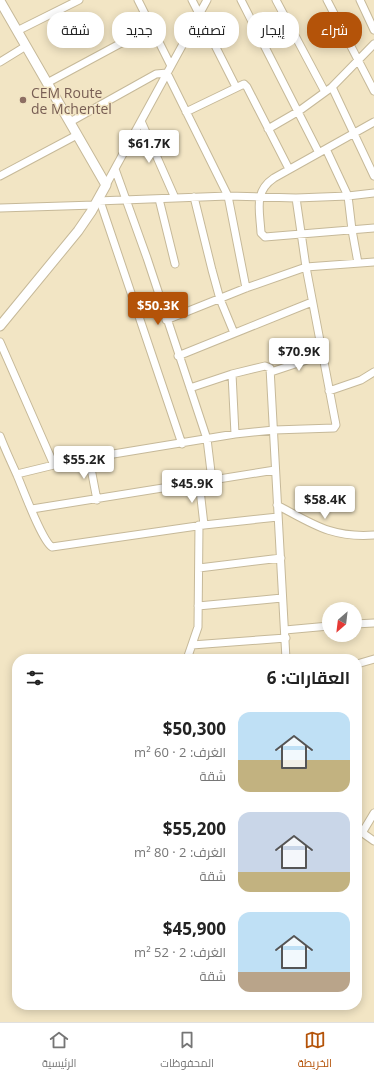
<!DOCTYPE html>
<html lang="ar">
<head>
<meta charset="utf-8">
<style>
	:root { --surface:#fff; --page:#f6f6f6; --text:#222; --muted:#767676; --line:#e0e0e0; --accent:#b45309 }
	body { margin:0; font-family:"Open Sans",Cairo,sans-serif; background:var(--page); color:var(--text); direction:rtl; height:100vh; display:flex; flex-direction:column; font-size:15px; white-space:nowrap }
	* { box-sizing:border-box; margin:0 }
	p { font-size:13px; color:var(--muted) }
	.icon { flex:none; width:22px; height:22px; fill:none; stroke:currentColor; stroke-width:2; stroke-linecap:round; stroke-linejoin:round }
	.map { position:relative; flex:1; overflow:hidden; direction:ltr }
	.sheet { position:absolute; left:12px; top:654px; width:350px; height:356px; display:flex; flex-direction:column; background:var(--surface); border-radius:16px; box-shadow:0 2px 10px #0003; direction:rtl }
	.sheet>* { flex:none }
	.guide { position:absolute; left:12px; top:12px; width:350px; height:36px; direction:rtl; display:flex; gap:8px }
	.needle { width:26px; rotate:208deg }
	.tools { position:absolute; left:322px; top:602px; display:grid; gap:8px }
	.tools a { display:grid; place-items:center; width:40px; height:40px; border-radius:50%; background:var(--surface); box-shadow:0 2px 10px #0003; font-size:20px }
	.price { position:absolute; translate:-50% -34px; padding:0 9px; border-radius:4px; background:#fff; color:#222; font-size:13px; line-height:26px; filter:drop-shadow(0 1px 2px #0008) }
	.price::after { content:''; position:absolute; left:50%; top:24px; width:12px; height:9px; margin-left:-6px; background:inherit; clip-path:polygon(0 0,100% 0,50% 100%) }
	.price.on { background:var(--accent); color:#fff }
	ul { padding:0; list-style:none }
	li { display:flex; align-items:center; gap:12px; height:100px; padding:0 12px }
	li span { display:grid; place-items:center; flex:none; width:112px; height:80px; border-radius:12px; color:#555 }
	li>.icon { margin-inline-start:auto }
	span .icon { width:48px; height:48px; fill:#fffc; stroke-width:1 }
	li b { font-size:17px }
	h2 { display:flex; justify-content:space-between; align-items:center; height:48px; padding:0 12px; font-size:17px }
	.tag { padding:0 14px; border-radius:16px; background:var(--surface); box-shadow:0 2px 10px #0003; font-size:14px; line-height:36px }
	.tag.on { background:var(--accent); color:#fff }
	.tab-bar { display:flex; justify-content:space-around; align-items:center; height:56px; border-top:1px solid var(--line); background:var(--surface); font-size:11px; color:var(--muted) }
	.tab-bar a { display:grid; justify-items:center; gap:2px }
	.tab-bar .on { color:var(--accent) }
	.map>svg:first-child { display:block }
	.lines { fill:none; stroke-linecap:round; stroke-linejoin:round }
	.minor-casing { stroke:#c6b999; stroke-width:9 }
	.tertiary-casing { stroke:#c6b999; stroke-width:11 }
	.minor { stroke:#fff; stroke-width:7 }
	.tertiary { stroke:#fff; stroke-width:9 }
	.education-dot { fill:#8d6e63; stroke:#f2e5c4; stroke-width:1.5 }
	.labels { text-anchor:middle; dominant-baseline:central; stroke-width:3; stroke-linejoin:round; paint-order:stroke }
	.education-label { font-size:14px; fill:#785e54; stroke:#f2e5c4; text-anchor:start }
</style>
</head>
<body>
<div class="map">
<svg width="374" height="1022" viewBox="0 0 374 1022">
	<rect width="100%" height="100%" fill="#f2e5c4"/>
	<g class="lines">
		<defs>
			<path id="minor" d="M138 0 171 66
				M192 0 236 87
				M241 0 319 153
				M276 0 325 92
				M327 0 374 91
				M360 0 374 30
				M17 31 79 0
				M0 62 26 46
				M47 83 151 27
				M332 87 374 176
				M186 112 244 84 247 87 289 169
				M141 121 175 198
				M70 122 156 74 167 73 228 196 246 288
				M374 122 274 178C253 192 260 211 261 233L265 237 374 228
				M268 129 299 111 332 87 374 44
				M326 149 348 196 352 230 358 263
				M115 169 147 258 207 439 212 480
				M0 176 77 135
				M106 185 207 0
				M194 197 212 270 220 299 234 333
				M159 199 175 264
				M97 201 228 196 296 198 348 196 374 193
				M100 201 182 444
				M0 208 95 205
				M166 320 246 288 306 267 374 262
				M0 342 54 465
				M178 356 312 302
				M271 372 322 355
				M232 374 235 434
				M190 388 232 374 265 366 270 368 286 659
				M329 391 361 380 374 372
				M0 436C5 449 11 462 17 475 23 489 42 541 52 547L204 525 278 517
				M89 458 97 500
				M17 474 54 465 89 458 235 434 274 430 334 428 336 425 306 267 296 198
				M199 481 204 525
				M277 505C313 524 331 538 374 535
				M32 509 275 470
				M199 568 281 558
				M198 606 282 598
				M355 624 374 623
				M285 630 329 626
				M192 645 286 638
				M187 659 198 627 199 525
				M357 664 374 659
				M357 829 374 841
				M362 833 374 813"/>
			<path id="tertiary" d="M0 1 106 185 91 212 78 231 0 326"/>
		</defs>
		<use href="#minor" class="minor-casing"/>
		<use href="#tertiary" class="tertiary-casing"/>
		<use href="#minor" class="minor"/>
		<use href="#tertiary" class="tertiary"/>
	</g>
	<circle class="education-dot" cx="23" cy="100" r="4"/>
	<g class="labels">
		<g class="education-label">
			<text x="31" y="92">CEM Route<tspan x="31" dy="16">de Mchentel</tspan></text>
		</g>
	</g>
</svg>
<div class="tools">
<a><svg class="needle" viewBox="-14 -14 28 28"><path d="M0-13l5 13h-10z" fill="#e53935"/><path d="M0 13l5-13h-10z" fill="#767676"/></svg></a>
</div>
<b class="price" style="left:149px;top:164px">$61.7K</b>
<b class="price on" style="left:158px;top:326px">$50.3K</b>
<b class="price" style="left:299px;top:372px">$70.9K</b>
<b class="price" style="left:84px;top:480px">$55.2K</b>
<b class="price" style="left:192px;top:504px">$45.9K</b>
<b class="price" style="left:325px;top:520px">$58.4K</b>
<div class="guide">
<a class="tag on">شراء</a>
<a class="tag">إيجار</a>
<a class="tag">تصفية</a>
<a class="tag">جديد</a>
<a class="tag">شقة</a>
</div>
<section class="sheet">
<h2>العقارات: 6<svg class="icon" aria-label="filters" viewBox="0 0 24 24"><path d="M4 7h16M4 17h16"/><circle cx="9" cy="7" r="2"/><circle cx="15" cy="17" r="2"/></svg></h2>
<ul>
<li><span style="background:linear-gradient(#bfe0f5 60%,#c2b280 0)"><svg class="icon" aria-label="home" viewBox="0 0 24 24"><path d="M3 11l9-7 9 7M6 9v11h12V9"/></svg></span><div><b>$50,300</b><p>الغرف: 2 · 60 m²</p><p>شقة</p></div></li>
<li><span style="background:linear-gradient(#c9d6e8 75%,#c2b280 0)"><svg class="icon" aria-label="home" viewBox="0 0 24 24"><path d="M3 11l9-7 9 7M6 9v11h12V9"/></svg></span><div><b>$55,200</b><p>الغرف: 2 · 80 m²</p><p>شقة</p></div></li>
<li><span style="background:linear-gradient(#bfe0f5 75%,#b9a48a 0)"><svg class="icon" aria-label="home" viewBox="0 0 24 24"><path d="M3 11l9-7 9 7M6 9v11h12V9"/></svg></span><div><b>$45,900</b><p>الغرف: 2 · 52 m²</p><p>شقة</p></div></li>
</ul>
</section>
</div>
<nav class="tab-bar">
<a class="on"><svg class="icon" aria-label="map" viewBox="0 0 24 24"><path d="M3 6l6-2 6 2 6-2v14l-6 2-6-2-6 2zM9 4v14M15 6v14"/></svg>الخريطة</a>
<a><svg class="icon" aria-label="saved" viewBox="0 0 24 24"><path d="M7 4h10v16l-5-4-5 4z"/></svg>المحفوظات</a>
<a><svg class="icon" aria-label="home" viewBox="0 0 24 24"><path d="M3 11l9-7 9 7M6 9v11h12V9"/></svg>الرئيسية</a>
</nav>
</body>
</html>
